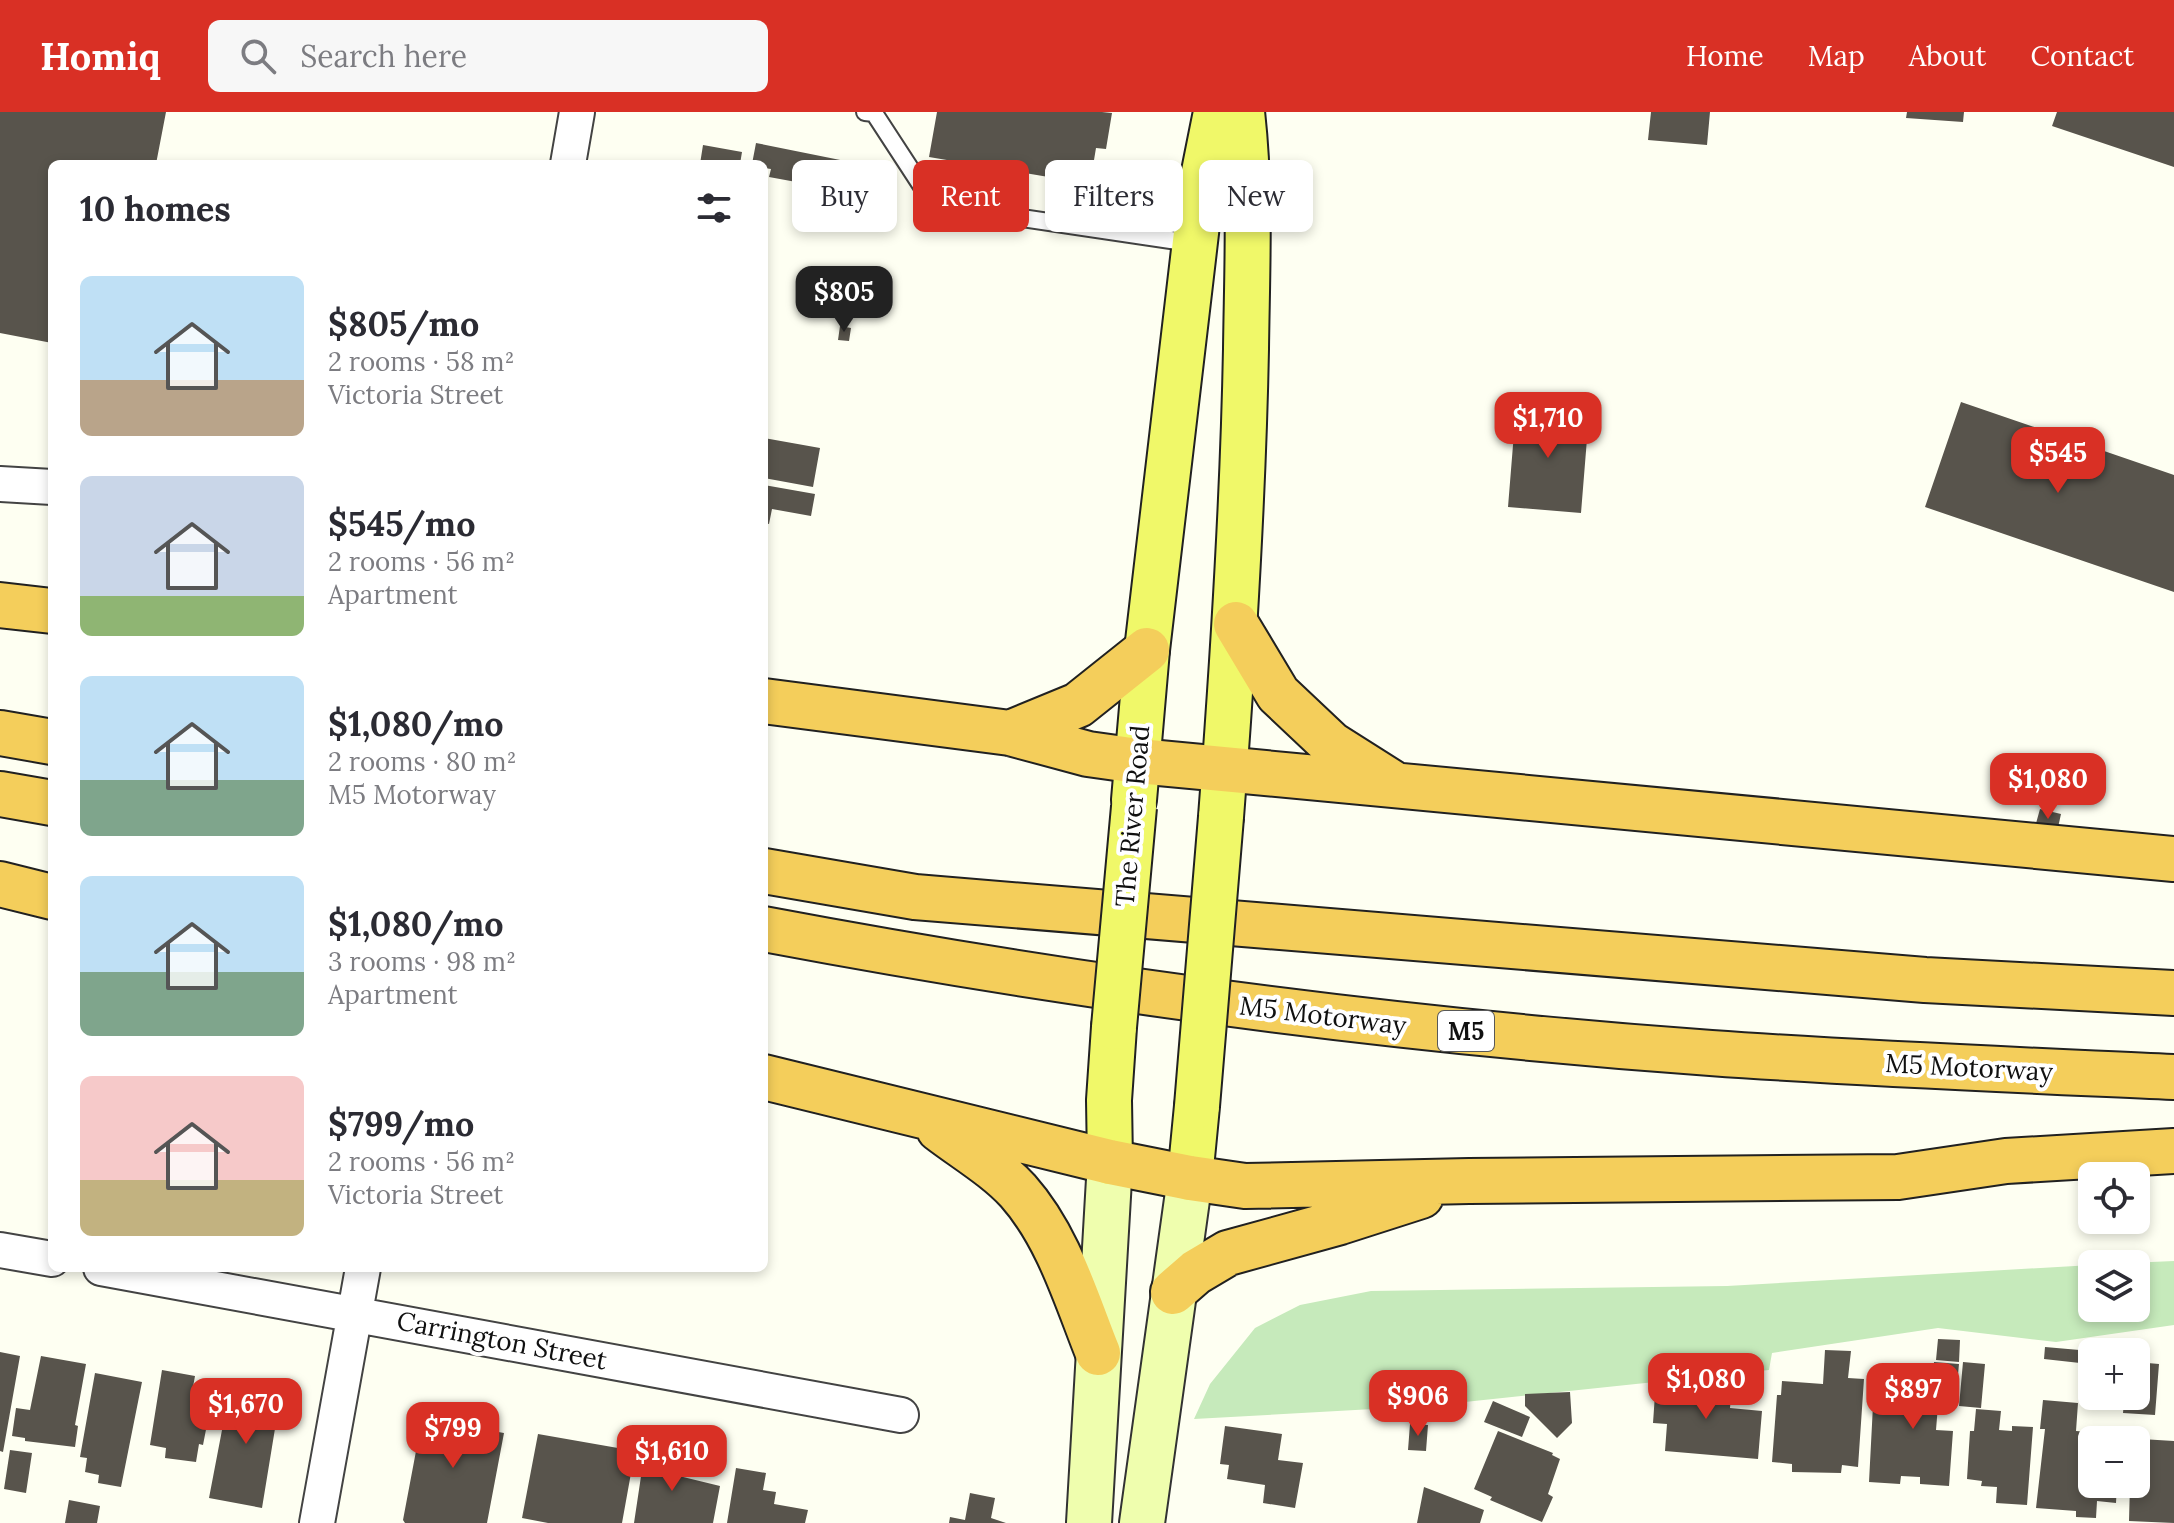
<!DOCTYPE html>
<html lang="en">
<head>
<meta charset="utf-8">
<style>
	:root { --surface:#fff; --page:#f7f7f7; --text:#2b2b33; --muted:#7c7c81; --accent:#d93025 }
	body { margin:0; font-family:Lora,serif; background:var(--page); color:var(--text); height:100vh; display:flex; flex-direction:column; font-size:30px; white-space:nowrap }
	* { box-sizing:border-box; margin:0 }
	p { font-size:26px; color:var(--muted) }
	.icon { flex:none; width:44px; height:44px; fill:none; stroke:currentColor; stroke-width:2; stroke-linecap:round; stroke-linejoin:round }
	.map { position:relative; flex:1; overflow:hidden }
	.drawer { position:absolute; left:48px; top:48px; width:720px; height:1112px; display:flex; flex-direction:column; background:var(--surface); border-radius:12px; box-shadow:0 4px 12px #0003 }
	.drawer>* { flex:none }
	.hud { position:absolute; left:792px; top:48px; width:760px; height:72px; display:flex; gap:16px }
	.buttons { position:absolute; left:2078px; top:1050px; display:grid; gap:16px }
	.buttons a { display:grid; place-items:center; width:72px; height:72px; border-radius:12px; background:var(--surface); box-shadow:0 4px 12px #0003; font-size:40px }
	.price { position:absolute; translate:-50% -68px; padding:0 18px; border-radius:16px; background:var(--accent); color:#fff; font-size:26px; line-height:52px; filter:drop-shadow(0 2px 4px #0008) }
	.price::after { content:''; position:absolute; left:50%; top:48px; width:24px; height:18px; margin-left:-12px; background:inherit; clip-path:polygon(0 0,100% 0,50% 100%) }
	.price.on { background:#222; color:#fff }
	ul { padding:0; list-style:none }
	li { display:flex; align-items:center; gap:24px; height:200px; padding:0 32px }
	li span { display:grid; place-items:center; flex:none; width:224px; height:160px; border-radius:12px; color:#555 }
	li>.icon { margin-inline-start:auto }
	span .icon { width:96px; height:96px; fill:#fffc; stroke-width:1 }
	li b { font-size:34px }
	h2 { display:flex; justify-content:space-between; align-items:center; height:96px; padding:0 32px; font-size:34px }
	.chip { padding:0 28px; border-radius:12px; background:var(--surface); box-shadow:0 4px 12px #0003; font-size:28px; line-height:72px }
	.chip.on { background:var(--accent); color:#fff }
	header { display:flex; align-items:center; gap:48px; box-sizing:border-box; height:112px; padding:0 40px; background:var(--accent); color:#fff }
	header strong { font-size:38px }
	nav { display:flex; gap:44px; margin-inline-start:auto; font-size:28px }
	.search { width:560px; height:72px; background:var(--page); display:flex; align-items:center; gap:20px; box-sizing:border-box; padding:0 28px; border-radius:12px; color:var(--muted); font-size:30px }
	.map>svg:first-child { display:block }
	.green { fill:#c6eabb }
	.building { fill:#58544c }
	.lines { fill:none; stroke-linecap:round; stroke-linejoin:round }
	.service-casing { stroke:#434343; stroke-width:20 }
	.minor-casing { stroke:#434343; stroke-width:38 }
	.secondary-casing { stroke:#323232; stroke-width:48 }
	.primary-casing { stroke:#212121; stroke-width:48 }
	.motorway-casing { stroke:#212121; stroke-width:48 }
	.service { stroke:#fff; stroke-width:16 }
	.minor { stroke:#fff; stroke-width:34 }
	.secondary { stroke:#effeae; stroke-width:44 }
	.primary { stroke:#f0f869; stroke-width:44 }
	.motorway { stroke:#f4ce5b; stroke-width:44 }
	.primary-bridge-casing { stroke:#212121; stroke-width:48; stroke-linecap:butt }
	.primary-bridge { stroke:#f0f869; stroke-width:44 }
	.labels { text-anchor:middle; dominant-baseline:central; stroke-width:8; stroke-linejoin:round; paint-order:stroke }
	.shield { fill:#fff; stroke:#585858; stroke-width:2 }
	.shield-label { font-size:24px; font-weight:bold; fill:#101010 }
	.street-label { font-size:26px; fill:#101010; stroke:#fff }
</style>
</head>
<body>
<header>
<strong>Homiq</strong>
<div class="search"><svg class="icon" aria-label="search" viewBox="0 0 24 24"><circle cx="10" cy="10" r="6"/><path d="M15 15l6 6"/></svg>Search here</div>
<nav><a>Home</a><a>Map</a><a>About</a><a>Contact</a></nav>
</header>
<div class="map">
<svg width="2174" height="1411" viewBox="0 0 2174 1411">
	<rect width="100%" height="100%" fill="#fefff2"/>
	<path class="green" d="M2174 1149V1213L2056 1230 1938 1216 1772 1241 1769 1258 1427 1294 1194 1307 1210 1272 1255 1216 1300 1193 1371 1179 1727 1174 2092 1153V1196H2136V1152H2106Z"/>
	<path class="building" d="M0 0H166L156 52H52V231L0 221Z
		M937 0H1102L1112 1 1106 37 1096 36 1090 72 929 45Z
		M1651 0H1710L1707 33 1648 28Z
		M1907 0H1964L1963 10 1906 6Z
		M2057 0H2174V55L2052 14Z
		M756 31 875 55 869 86 877 87 875 96 816 86 818 74 769 65 771 57 764 56V52H752Z
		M703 33 742 40 740 52H700Z
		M840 214 851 216 849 229 838 228Z
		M1961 290 2174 363V480L1925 395Z
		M1516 296 1589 302 1581 401 1508 395Z
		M764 326 820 336 813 375 764 366Z
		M764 373 815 382 811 404 772 397 769 412 764 411Z
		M2040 697 2061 702 2057 720 2035 715Z
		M1938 1227 1960 1228 1959 1250 1936 1248Z
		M2045 1235 2091 1239 2092 1284H2136V1250L2159 1252 2155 1303 2123 1301 2124 1289 2086 1286 2089 1252 2044 1247Z
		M1825 1238 1851 1239 1848 1266 1864 1267 1858 1355 1842 1353 1841 1361 1792 1360V1352L1772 1350 1777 1283H1781L1782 1269 1823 1272Z
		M0 1240 20 1244 3 1340 0 1339Z
		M41 1244 86 1252 75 1313 78 1314 75 1335 25 1329V1326L12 1324 16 1296 30 1298Z
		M1934 1250 1959 1252 1955 1294 1938 1293 1936 1318 1953 1319 1949 1374 1920 1372V1365L1901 1364 1900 1372 1869 1370 1874 1274 1932 1278Z
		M1963 1250 1985 1252 1981 1296 1959 1294Z
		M162 1258 195 1264 193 1275 207 1277 205 1291 211 1292 203 1333 199 1332 196 1350 165 1346 166 1336 150 1333Z
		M95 1261 142 1270 121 1375 98 1371 99 1363 85 1360 87 1346 80 1345Z
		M1656 1268 1732 1274 1730 1296 1762 1299 1758 1347 1665 1339 1667 1312 1653 1311Z
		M231 1271 281 1280 262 1396 209 1386Z
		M1570 1280 1572 1311 1557 1326 1525 1294V1282Z
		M2043 1288 2078 1291 2076 1319 2103 1321 2102 1328H2092V1372H2117L2116 1391 2097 1389 2096 1406 2076 1405V1399L2036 1396 2045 1317H2040Z
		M1493 1289 1530 1305 1522 1325 1484 1310Z
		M430 1297 489 1308 487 1318 504 1321 487 1411H405L403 1408 423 1302Z
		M1976 1297 2001 1299 1999 1318 2012 1319V1314L2033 1315 2027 1393 1996 1391 1997 1375 1981 1374 1982 1369 1967 1367 1970 1319H1974Z
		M1410 1312 1428 1313 1426 1339 1408 1338Z
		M1225 1314 1282 1322 1278 1348 1303 1351 1295 1396 1263 1391 1265 1373 1227 1367 1229 1353 1220 1352Z
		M1498 1319 1553 1341 1552 1343 1560 1347 1548 1382 1553 1385 1542 1410 1490 1388 1492 1385 1474 1377Z
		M538 1322 635 1339 622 1411H548L522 1406Z
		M2141 1327 2174 1329V1411L2129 1409 2130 1372H2136V1346H2139Z
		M646 1331 672 1336 668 1355 680 1356 679 1364 720 1374 713 1411H634Z
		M10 1338 32 1341 26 1381 4 1377Z
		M736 1356 766 1361 763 1378 776 1380 774 1392 808 1398 805 1411H727Z
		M1424 1375 1484 1398 1480 1411H1417Z
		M970 1381 995 1386 991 1406 1006 1411H949L950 1405 965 1408Z
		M69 1388 100 1394 97 1411H65Z"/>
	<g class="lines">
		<defs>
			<path id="service" d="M865 0 874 1 934 93 1191 131"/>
			<path id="minor" d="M568 52 577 0
				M0 372 52 375
				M0 1138 52 1147
				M101 1156 901 1303
				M317 1411 363 1156"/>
			<path id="secondary" d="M1089 1411 1110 1050
				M1142 1411 1190 1066"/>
			<path id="primary" d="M1134 688 1147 538 1202 70 1216 0
				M1221 705C1233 549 1243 393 1246 237 1247 157 1251 79 1242 0
				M1110 1050 1109 988 1114 915
				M1190 1066 1197 994"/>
			<path id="motorway" d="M0 493 52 499
				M1236 512 1278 582 1331 632 1391 670
				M764 589 1010 621 1088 642 1138 649 2174 747
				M0 621 52 630
				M1010 621 1078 593 1147 538
				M0 682 52 691
				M764 759 915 785 1925 868 2174 881
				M0 772 52 785
				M764 817C1077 876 1393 918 1711 941 1865 952 2020 958 2174 965
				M764 965 1110 1050 1190 1066 1245 1074 1469 1069 1898 1065 2006 1049 2174 1039
				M939 1017C965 1037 996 1055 1018 1079 1058 1124 1076 1186 1098 1241
				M1173 1180 1196 1160 1228 1141 1340 1110 1421 1084"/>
		</defs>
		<use href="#service" class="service-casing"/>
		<use href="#minor" class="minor-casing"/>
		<use href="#secondary" class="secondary-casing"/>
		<use href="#primary" class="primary-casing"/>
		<use href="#motorway" class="motorway-casing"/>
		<use href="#service" class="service"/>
		<use href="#minor" class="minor"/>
		<use href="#secondary" class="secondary"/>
		<use href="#primary" class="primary"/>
		<use href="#motorway" class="motorway"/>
		<defs>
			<path id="primary-bridge" d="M1114 915 1134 695
				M1197 994 1221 705"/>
		</defs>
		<use href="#primary-bridge" class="primary-bridge-casing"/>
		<use href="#primary-bridge" class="primary-bridge"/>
	</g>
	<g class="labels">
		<rect class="shield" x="1438" y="899" width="56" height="40" rx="6"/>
		<g class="shield-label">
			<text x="1466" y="919">M5</text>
		</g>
		<g class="street-label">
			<text transform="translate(1132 704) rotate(-85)">The River Road</text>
			<text transform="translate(1323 903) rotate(7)">M5 Motorway</text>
			<text transform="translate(1969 955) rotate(3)">M5 Motorway</text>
			<text transform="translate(502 1228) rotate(11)">Carrington Street</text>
		</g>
	</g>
</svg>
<div class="buttons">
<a><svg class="icon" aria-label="locate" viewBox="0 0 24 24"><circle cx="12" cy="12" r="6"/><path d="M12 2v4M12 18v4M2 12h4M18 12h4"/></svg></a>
<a><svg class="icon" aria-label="layers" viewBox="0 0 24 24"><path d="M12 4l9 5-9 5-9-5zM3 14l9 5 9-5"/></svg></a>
<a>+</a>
<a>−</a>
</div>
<b class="price on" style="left:844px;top:222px">$805</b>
<b class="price" style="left:1548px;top:348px">$1,710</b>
<b class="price" style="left:2058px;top:383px">$545</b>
<b class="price" style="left:2048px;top:709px">$1,080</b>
<b class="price" style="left:1706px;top:1309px">$1,080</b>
<b class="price" style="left:1913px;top:1319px">$897</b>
<b class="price" style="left:1418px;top:1326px">$906</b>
<b class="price" style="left:246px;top:1334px">$1,670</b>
<b class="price" style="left:453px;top:1358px">$799</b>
<b class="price" style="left:672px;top:1381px">$1,610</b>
<div class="hud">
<a class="chip">Buy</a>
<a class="chip on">Rent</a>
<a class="chip">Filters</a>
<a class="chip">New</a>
</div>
<section class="drawer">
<h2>10 homes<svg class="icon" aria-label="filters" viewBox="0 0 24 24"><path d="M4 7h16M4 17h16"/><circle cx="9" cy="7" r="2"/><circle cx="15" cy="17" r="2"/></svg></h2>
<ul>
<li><span style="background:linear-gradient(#bfe0f5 65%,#b9a48a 0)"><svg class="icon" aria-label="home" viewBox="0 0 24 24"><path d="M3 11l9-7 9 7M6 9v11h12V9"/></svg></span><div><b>$805/mo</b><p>2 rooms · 58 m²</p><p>Victoria Street</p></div></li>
<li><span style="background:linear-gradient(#c9d6e8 75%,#8fb573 0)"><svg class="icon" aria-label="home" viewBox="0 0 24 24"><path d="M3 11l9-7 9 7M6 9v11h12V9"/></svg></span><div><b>$545/mo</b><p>2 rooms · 56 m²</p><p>Apartment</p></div></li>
<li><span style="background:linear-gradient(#bfe0f5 65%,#7fa58c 0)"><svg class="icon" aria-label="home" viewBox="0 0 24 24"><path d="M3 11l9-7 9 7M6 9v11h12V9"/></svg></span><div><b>$1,080/mo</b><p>2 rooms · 80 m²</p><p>M5 Motorway</p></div></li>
<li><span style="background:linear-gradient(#bfe0f5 60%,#7fa58c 0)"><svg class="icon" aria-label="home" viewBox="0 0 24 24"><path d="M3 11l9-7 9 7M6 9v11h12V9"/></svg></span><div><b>$1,080/mo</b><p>3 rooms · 98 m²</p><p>Apartment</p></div></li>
<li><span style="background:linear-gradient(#f6c9c9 65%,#c2b280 0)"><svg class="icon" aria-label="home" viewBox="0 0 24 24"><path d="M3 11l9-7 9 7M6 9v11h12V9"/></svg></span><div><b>$799/mo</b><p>2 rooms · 56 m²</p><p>Victoria Street</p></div></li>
</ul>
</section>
</div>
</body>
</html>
